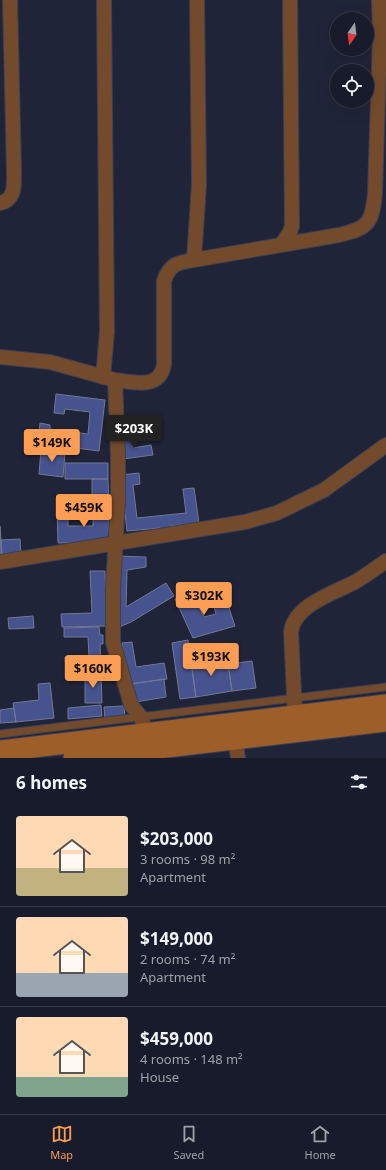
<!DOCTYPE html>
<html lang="en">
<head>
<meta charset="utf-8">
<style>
	:root { --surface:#171b2b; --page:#242837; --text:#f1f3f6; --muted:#9ea1a9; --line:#363947; --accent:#fc9d53 }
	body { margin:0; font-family:"Noto Sans",sans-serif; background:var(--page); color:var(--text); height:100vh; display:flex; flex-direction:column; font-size:15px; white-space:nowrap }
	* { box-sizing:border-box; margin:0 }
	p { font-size:13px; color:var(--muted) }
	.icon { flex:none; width:22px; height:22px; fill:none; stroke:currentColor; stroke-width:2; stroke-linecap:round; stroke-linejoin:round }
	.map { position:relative; height:758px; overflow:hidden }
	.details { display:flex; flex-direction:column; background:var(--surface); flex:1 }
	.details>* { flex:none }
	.needle { width:26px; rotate:194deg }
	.fabs { position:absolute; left:330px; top:12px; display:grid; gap:8px }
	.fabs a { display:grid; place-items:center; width:44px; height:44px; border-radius:50%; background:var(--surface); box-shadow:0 4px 16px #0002,0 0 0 1px var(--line); font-size:20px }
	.price { position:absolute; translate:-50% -34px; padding:0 9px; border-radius:4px; background:var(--accent); color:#111; font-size:13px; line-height:26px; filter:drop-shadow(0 1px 2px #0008) }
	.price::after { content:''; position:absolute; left:50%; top:24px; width:12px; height:9px; margin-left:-6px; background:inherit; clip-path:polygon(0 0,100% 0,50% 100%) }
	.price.current { background:#222; color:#fff }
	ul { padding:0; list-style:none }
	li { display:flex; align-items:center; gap:12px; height:100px; padding:0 16px }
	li+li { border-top:1px solid var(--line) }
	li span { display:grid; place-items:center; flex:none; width:112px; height:80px; border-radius:4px; color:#555 }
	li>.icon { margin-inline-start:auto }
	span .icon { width:48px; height:48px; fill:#fffc; stroke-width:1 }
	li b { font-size:17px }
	h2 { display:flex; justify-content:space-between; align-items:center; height:48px; padding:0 16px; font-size:17px }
	.dock { display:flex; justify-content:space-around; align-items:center; height:56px; border-top:1px solid var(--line); background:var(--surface); font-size:11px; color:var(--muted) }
	.dock a { display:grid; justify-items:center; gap:2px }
	.dock .current { color:var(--accent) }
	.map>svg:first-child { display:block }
	.building { fill:#46538e; stroke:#727993 }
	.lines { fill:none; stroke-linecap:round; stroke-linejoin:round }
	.lane-casing { stroke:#3b3f53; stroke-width:9 }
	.street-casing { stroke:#3b3f53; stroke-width:16 }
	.secondary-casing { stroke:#3b3f53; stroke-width:23 }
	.lane { stroke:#734b2c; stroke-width:7 }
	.street { stroke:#734b2c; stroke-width:14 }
	.secondary { stroke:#9e5e2a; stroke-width:21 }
</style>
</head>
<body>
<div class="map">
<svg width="386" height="758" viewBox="0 0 386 758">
	<rect width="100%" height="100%" fill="#1f2439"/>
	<path class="building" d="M56 394 105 400 99 451 38 443 40 423 50 425V429L88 434 90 412 65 409 64 414 54 413Z
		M131 436 133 448 151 445 153 455 123 459 120 438Z
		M41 450 65 452 63 477 39 474Z
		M65 463H108V479H65Z
		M139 473 140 484 133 485 137 518 186 513 183 489 194 488 199 523 170 526 171 531 160 532V528L127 531 121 475Z
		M92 479H108L109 508H57V499L92 498Z
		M57 508H68V526H93V508H109V542L58 543Z
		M0 526 2 556H0Z
		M20 539 21 555 2 556 1 540Z
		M117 556 146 557V567L127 570 126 607 166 583 174 596 131 622 115 629Z
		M90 571H105L107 626 62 627 61 614 92 613Z
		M191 591 204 617 216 614 213 603 226 599 235 626 193 638 175 599Z
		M33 616 34 628 9 629 8 618Z
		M99 627 100 635H103V644H100L101 669 66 670 65 657H89L88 637H64V628Z
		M188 640 196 697 180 699 172 643Z
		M132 642 136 667 164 663 167 679 128 684 122 643Z
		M227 658 232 691 196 697 191 662Z
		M252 661 256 688 232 691 228 664Z
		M85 674H101L102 703H85Z
		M164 679 166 697 135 702 132 684Z
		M50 683 54 718 16 722 13 703 39 700 38 684Z
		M101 705 102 716 68 719V708Z
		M124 706 125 717 105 719 104 707Z
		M14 708 16 722 0 723V710Z"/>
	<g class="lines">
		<defs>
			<path id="lane" d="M0 734 386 687"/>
			<path id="street" d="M0 203C16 200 14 184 14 171L10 0
				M282 244 290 232 292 226 290 0
				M194 260 199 184 197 0
				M0 357 50 362 115 380 118 457V500L113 589V642L131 705 141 717 146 733
				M103 377 107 332 104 0
				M115 380C134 382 159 390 164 365V281C170 263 178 263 194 260L339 235C369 228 372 223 375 193L380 35 379 0
				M0 562 245 522 277 513 324 490 386 445
				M295 715 291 632C294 605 334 593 355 582 365 576 376 568 386 561
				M235 738 238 758"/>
			<path id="secondary" d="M0 751 386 705
				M74 758 386 721"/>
		</defs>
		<use href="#lane" class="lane-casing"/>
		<use href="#street" class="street-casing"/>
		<use href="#secondary" class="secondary-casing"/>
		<use href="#lane" class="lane"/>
		<use href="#street" class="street"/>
		<use href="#secondary" class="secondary"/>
	</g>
</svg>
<div class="fabs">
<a><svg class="needle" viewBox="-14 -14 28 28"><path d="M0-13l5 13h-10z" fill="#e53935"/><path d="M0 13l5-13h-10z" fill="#9ea1a9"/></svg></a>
<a><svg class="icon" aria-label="locate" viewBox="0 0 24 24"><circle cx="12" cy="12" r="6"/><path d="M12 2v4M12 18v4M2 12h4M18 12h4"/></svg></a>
</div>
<b class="price current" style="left:134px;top:449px">$203K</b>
<b class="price" style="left:52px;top:463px">$149K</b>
<b class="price" style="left:84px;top:528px">$459K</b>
<b class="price" style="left:204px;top:616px">$302K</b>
<b class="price" style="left:211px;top:677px">$193K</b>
<b class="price" style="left:93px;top:689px">$160K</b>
</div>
<section class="details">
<h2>6 homes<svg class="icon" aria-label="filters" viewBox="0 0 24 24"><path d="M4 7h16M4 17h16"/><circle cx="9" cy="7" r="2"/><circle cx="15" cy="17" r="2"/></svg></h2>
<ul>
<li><span style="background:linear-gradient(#ffd9b3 65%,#c2b280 0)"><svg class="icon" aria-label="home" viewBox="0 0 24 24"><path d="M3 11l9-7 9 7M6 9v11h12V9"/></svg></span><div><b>$203,000</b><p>3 rooms · 98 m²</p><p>Apartment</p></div></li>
<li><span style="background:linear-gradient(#ffd9b3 70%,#9aa5b1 0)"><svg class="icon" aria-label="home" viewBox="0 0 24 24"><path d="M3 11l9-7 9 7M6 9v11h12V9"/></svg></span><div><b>$149,000</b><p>2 rooms · 74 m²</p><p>Apartment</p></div></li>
<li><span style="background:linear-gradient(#ffd9b3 75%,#7fa58c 0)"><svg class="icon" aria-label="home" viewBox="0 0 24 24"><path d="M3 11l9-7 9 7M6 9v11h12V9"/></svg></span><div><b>$459,000</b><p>4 rooms · 148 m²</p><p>House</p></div></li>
</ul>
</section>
<nav class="dock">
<a class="current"><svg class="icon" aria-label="map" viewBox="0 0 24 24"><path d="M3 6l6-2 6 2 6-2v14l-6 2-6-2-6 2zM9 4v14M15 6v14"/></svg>Map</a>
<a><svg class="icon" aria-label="saved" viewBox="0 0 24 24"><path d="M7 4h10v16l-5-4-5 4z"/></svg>Saved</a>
<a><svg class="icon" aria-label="home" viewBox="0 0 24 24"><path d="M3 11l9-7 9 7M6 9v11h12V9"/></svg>Home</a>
</nav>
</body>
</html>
